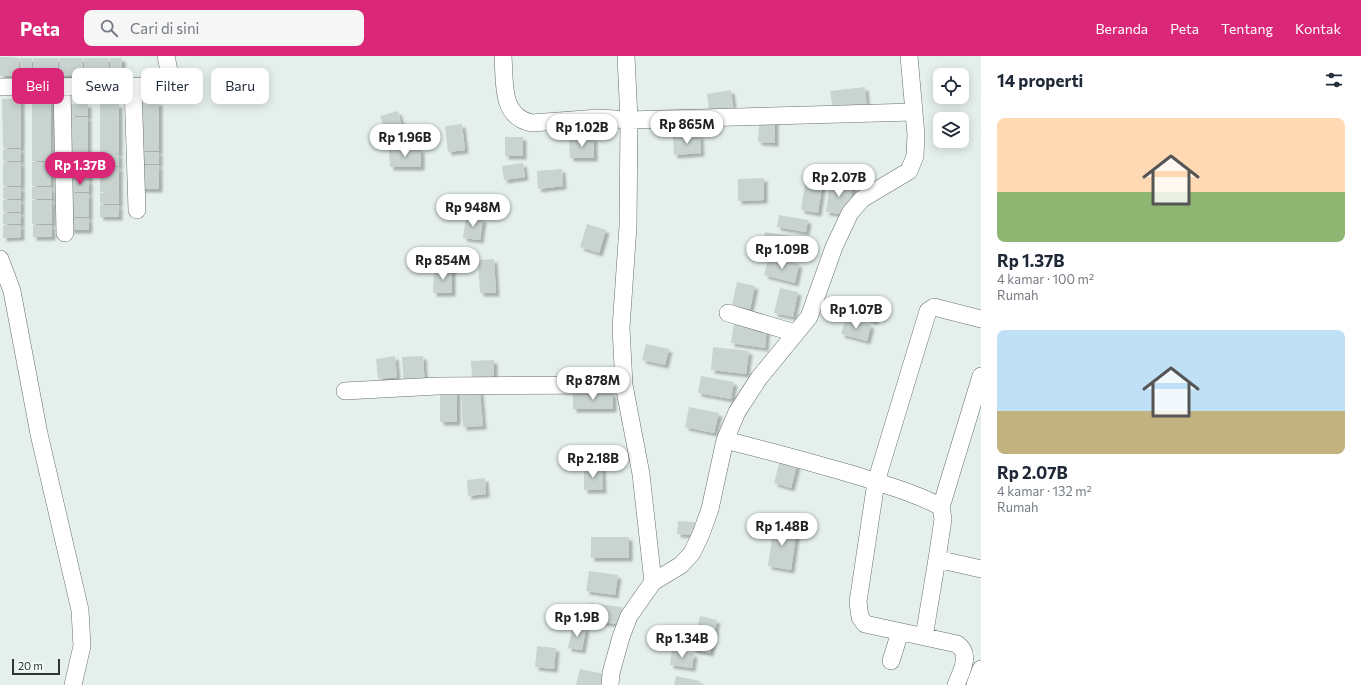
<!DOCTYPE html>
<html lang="id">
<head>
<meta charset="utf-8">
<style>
	:root { --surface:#fff; --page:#f6f6f7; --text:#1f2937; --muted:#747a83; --accent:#db2777 }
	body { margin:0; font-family:Commissioner,sans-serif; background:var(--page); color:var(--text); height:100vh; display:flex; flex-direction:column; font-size:15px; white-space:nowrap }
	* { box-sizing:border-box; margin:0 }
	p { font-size:13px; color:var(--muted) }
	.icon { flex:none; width:22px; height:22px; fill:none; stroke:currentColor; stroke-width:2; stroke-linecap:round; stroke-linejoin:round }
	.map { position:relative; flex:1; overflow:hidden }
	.details { display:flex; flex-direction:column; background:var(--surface); width:380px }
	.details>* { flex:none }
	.banner { position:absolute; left:12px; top:12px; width:380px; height:36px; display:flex; gap:8px }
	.buttons { position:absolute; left:933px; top:12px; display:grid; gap:8px }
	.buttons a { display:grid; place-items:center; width:36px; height:36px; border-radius:8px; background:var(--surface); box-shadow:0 2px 10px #0003; font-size:20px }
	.scale { position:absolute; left:12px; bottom:10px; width:48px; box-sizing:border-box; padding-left:4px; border:2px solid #303433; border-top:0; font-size:11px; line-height:14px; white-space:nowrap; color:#303433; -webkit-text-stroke:3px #f2fdf9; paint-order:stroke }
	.price { position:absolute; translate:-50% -34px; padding:0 9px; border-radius:14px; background:#fff; color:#222; font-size:13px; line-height:26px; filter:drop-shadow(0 1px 2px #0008) }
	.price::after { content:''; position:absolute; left:50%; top:24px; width:12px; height:9px; margin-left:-6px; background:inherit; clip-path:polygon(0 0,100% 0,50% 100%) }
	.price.current { background:var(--accent); color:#fff }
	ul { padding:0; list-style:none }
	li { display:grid; align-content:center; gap:8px; height:212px; padding:0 16px }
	li span { display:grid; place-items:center; height:124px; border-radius:8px; color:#555 }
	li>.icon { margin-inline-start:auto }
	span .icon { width:72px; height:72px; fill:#fffc; stroke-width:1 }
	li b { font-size:17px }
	h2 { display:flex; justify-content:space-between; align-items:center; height:48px; padding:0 16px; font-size:17px }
	.chip { padding:0 14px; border-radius:8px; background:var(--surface); box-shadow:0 2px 10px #0003; font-size:14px; line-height:36px }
	.chip.current { background:var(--accent); color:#fff }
	header { display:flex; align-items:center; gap:24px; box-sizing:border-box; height:56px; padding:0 20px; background:var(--accent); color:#fff }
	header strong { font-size:19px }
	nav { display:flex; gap:22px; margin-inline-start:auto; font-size:14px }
	.search { width:280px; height:36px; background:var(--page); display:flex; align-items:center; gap:10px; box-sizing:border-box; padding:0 14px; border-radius:8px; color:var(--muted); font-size:15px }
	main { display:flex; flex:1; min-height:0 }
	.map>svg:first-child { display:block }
	.building { fill:#c9d4d0; filter:url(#shadow) }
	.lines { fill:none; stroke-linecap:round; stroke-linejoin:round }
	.minor-casing { stroke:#66706c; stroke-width:18 }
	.minor { stroke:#fff; stroke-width:17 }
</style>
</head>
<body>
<header>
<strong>Peta</strong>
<div class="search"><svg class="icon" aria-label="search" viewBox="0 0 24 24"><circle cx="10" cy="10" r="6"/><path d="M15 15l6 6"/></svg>Cari di sini</div>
<nav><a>Beranda</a><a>Peta</a><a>Tentang</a><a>Kontak</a></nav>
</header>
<main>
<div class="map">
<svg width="981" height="629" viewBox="0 0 981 629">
	<defs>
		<filter id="shadow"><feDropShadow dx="3.5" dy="3.5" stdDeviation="1" flood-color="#0004"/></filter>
	</defs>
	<rect width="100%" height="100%" fill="#e5f0ec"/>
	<path class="building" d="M0 1H7V20H0Z
		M7 1 19 2V20H7Z
		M20 2H32V20H20Z
		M33 2H58V20H33Z
		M59 2H71L70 20H59Z
		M71 2H83V20H71Z
		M84 2H97L96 20H84Z
		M97 2H109V20H97Z
		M110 2H122V20H110Z
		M865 31 867 51 833 55 830 35Z
		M731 34 734 56 710 60 707 38Z
		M2 43H21V92H3Z
		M32 43H51V55H32Z
		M140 46H159V95H140Z
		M70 48H88V60H70Z
		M100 48H119V97L100 98Z
		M32 55H51V105H32Z
		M398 55 402 70 385 75 380 60Z
		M70 61H88V73H70Z
		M759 64H775V87L758 86Z
		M462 68 465 94 448 96 445 70Z
		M70 73H88V98H70Z
		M700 79 701 97 674 99 673 81Z
		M505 81H523V100H505Z
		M569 82H594V102H570Z
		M3 93H21V105H3Z
		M389 93H421V111H390Z
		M140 96H159V108H140Z
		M70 98H88V110H70Z
		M100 98H119V110H100Z
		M3 106H21V118H3Z
		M32 106H51V130H32Z
		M523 107 525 121 504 124 502 110Z
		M140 109H159V121H140Z
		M70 111H89V123H70Z
		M100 111H119V136H100Z
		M562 113 563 130 538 133 537 115Z
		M3 118H21V130H3Z
		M140 121H159V133H140Z
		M764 122V144L738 145V123Z
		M70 124H89V136H70Z
		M830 126 853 129 848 159 826 156Z
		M805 128 822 130 818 157 801 154Z
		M3 131H21V143H3Z
		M32 131H51L52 143H32Z
		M119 136V148H100V137Z
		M70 137H89V149H70Z
		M3 144H21V156H3Z
		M32 144H52V168H32Z
		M70 149H89V161H70Z
		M100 149H119V161H100Z
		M3 157H21V168H3Z
		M779 159 808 164 806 176 777 171Z
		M466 160 483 163 480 184 463 182Z
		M70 162H89V174H70Z
		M587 168 606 174 599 197 580 191Z
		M3 169H21V181L3 182Z
		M33 169H52V181H33Z
		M765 176 807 182 805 196 763 189Z
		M769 200 799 208 795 227 764 219Z
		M494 203 496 237H480L478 204Z
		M434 212H452V237H433Z
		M737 226 755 230 750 253 732 249Z
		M780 232 798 236 793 261 774 257Z
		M855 242 879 249 874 265 851 258Z
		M846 262 871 269 867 285 841 278Z
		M734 267 767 271 765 292 731 287Z
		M646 288 669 293 665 309 642 304Z
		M713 291 749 295 746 318 711 314Z
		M395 300 397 321 378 323 376 303Z
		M423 300 425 330 404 331 402 301Z
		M494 304V323L472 324 471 305Z
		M701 320 734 326 731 343 698 337Z
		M440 333H457V366H440Z
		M480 334 483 370 463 371 461 335Z
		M573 337H613V353H573Z
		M689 351 719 357 714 377 685 371Z
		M780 404 797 409 791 432 774 427Z
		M584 411H602L603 434H584Z
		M485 422 486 438 468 440 467 424Z
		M678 465 695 466 694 479 677 478Z
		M774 468 797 472 791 514 768 510Z
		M591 481H629V502H591Z
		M589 515 618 519 615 539 586 535Z
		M590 547 622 551 620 568 588 565Z
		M700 560 717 564 710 597 692 593Z
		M573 569 586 572 582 594 568 592Z
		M537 590 556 592 554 613 535 611Z
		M672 594 694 598 692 612 670 609Z
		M580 613 604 618 602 629H576Z
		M676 620 700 625 699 629H674Z"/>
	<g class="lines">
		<defs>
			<path id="minor" d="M503 0C505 26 500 61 532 67L599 62 629 64 628 170 621 272 624 329 641 418 653 526
				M626 0 629 64 914 56
				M133 30 137 154
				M0 31 172 30 166 0
				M62 31 65 177
				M0 203 12 235 39 378 80 554 82 590 73 629
				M728 257 795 277
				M345 335 438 330 624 329
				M725 384C769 395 814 407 858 420 885 429 916 437 941 451L943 463 937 503 981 513
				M941 451 981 320
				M924 581 937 503
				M891 605 900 576
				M610 629 611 617 621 581 629 560 653 526 681 509 692 497 701 478 710 453 725 384 737 356 759 322 809 261 834 191 850 157 862 143 909 115 915 100 916 79 909 0
				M956 629C961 616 972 598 957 588L865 568 860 561 858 546 876 426 928 255 934 251 981 263
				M975 629 981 613"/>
		</defs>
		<use href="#minor" class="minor-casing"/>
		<use href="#minor" class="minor"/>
	</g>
</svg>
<div class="buttons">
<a><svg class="icon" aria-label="locate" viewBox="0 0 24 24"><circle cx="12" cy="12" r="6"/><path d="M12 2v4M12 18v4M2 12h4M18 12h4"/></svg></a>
<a><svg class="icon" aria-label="layers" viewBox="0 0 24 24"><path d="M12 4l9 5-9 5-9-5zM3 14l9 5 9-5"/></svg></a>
</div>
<div class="scale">20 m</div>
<b class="price" style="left:687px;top:89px">Rp 865M</b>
<b class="price" style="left:582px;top:92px">Rp 1.02B</b>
<b class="price" style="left:405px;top:102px">Rp 1.96B</b>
<b class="price current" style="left:80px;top:130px">Rp 1.37B</b>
<b class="price" style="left:839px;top:142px">Rp 2.07B</b>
<b class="price" style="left:473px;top:172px">Rp 948M</b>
<b class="price" style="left:782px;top:214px">Rp 1.09B</b>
<b class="price" style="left:443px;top:225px">Rp 854M</b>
<b class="price" style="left:856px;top:274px">Rp 1.07B</b>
<b class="price" style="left:593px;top:345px">Rp 878M</b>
<b class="price" style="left:593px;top:423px">Rp 2.18B</b>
<b class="price" style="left:782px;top:491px">Rp 1.48B</b>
<b class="price" style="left:577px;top:582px">Rp 1.9B</b>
<b class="price" style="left:682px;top:603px">Rp 1.34B</b>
<div class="banner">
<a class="chip current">Beli</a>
<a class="chip">Sewa</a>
<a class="chip">Filter</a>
<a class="chip">Baru</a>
</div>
</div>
<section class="details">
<h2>14 properti<svg class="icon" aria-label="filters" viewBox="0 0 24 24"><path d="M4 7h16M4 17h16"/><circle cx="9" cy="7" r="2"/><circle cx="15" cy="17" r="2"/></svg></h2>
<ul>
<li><span style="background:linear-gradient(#ffd9b3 60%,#8fb573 0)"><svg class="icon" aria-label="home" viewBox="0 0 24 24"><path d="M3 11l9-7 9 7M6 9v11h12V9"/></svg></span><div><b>Rp 1.37B</b><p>4 kamar · 100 m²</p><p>Rumah</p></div></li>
<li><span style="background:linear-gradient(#bfe0f5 65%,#c2b280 0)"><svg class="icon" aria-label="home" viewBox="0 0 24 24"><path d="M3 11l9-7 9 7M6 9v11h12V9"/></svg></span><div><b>Rp 2.07B</b><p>4 kamar · 132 m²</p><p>Rumah</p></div></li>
</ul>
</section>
</main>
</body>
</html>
